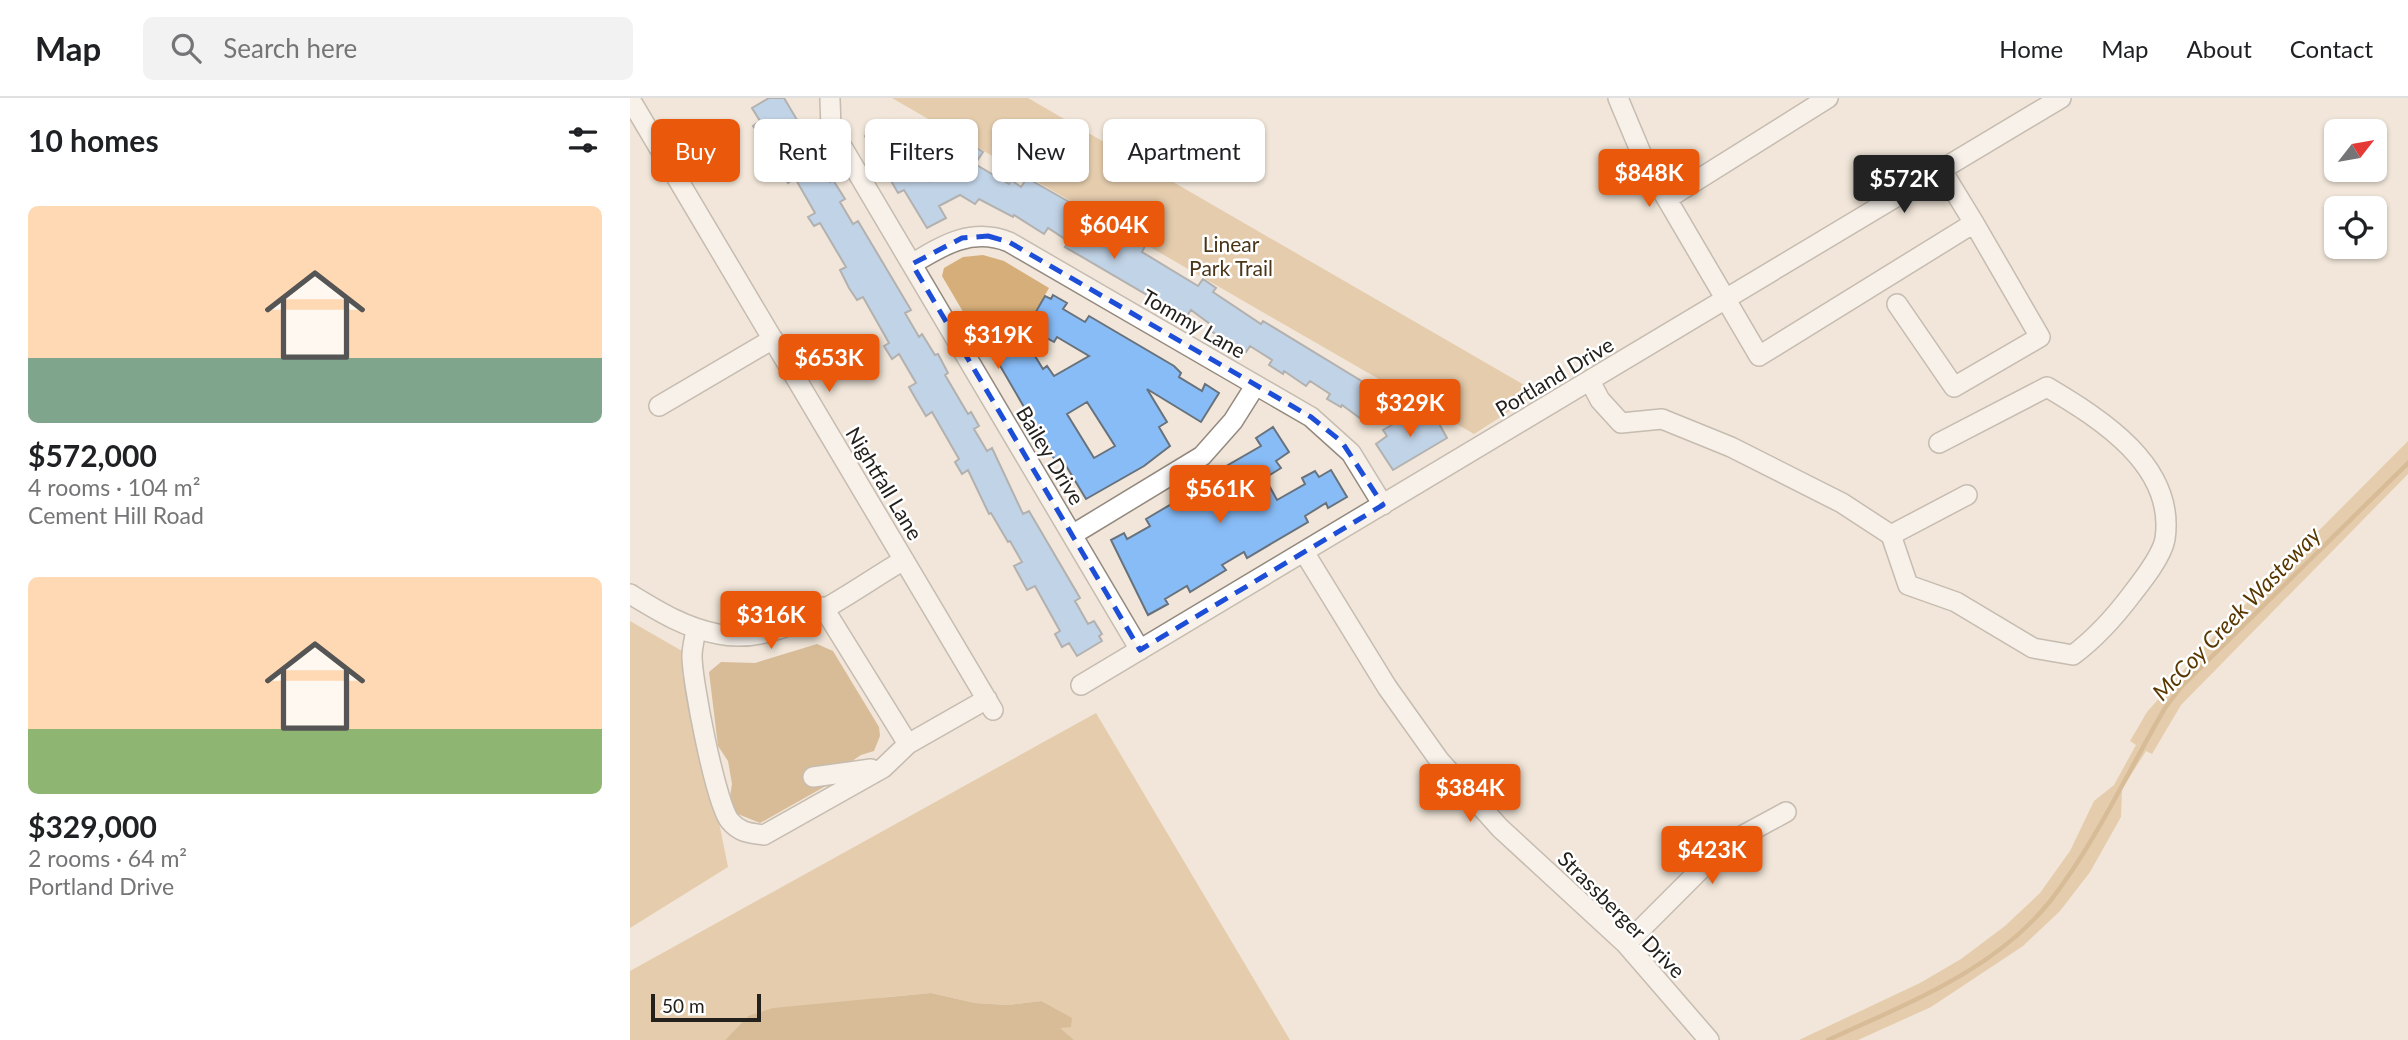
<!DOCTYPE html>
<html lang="en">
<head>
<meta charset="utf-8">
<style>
	:root { --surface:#fff; --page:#f2f2f2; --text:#202124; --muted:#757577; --line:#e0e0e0; --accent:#ea580c }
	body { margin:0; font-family:Lato,sans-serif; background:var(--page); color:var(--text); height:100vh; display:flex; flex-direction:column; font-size:26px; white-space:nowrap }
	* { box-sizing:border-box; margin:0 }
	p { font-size:23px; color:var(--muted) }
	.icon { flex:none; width:38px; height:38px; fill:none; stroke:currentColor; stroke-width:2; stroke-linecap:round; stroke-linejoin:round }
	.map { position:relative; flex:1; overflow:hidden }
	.details { display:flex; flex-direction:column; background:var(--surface); width:630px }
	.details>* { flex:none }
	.banner { position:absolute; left:21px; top:21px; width:665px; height:63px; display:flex; gap:14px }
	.needle { width:46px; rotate:59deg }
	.controls { position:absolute; left:1694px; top:21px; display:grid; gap:14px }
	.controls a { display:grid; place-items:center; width:63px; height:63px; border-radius:10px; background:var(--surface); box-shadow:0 2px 5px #0004; font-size:35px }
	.scale { position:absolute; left:21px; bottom:18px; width:110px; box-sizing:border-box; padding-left:7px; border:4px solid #24211c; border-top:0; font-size:19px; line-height:24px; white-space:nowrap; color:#24211c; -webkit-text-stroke:5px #fff; paint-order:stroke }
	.price { position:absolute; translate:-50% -60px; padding:0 16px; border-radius:7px; background:var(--accent); color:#fff; font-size:23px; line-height:46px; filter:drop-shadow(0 2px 4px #0008) }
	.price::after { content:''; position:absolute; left:50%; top:42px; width:21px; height:16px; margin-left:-10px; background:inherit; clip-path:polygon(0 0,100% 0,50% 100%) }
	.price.selected { background:#222; color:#fff }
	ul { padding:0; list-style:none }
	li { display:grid; align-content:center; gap:14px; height:371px; padding:0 28px }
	li span { display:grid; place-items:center; height:217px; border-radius:10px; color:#555 }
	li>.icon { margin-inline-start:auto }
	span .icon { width:126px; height:126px; fill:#fffc; stroke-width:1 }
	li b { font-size:30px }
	h2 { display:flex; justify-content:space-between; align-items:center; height:84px; padding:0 28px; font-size:30px }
	.tag { padding:0 24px; border-radius:10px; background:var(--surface); box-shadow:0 2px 5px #0004; font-size:24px; line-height:63px }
	.tag.selected { background:var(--accent); color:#fff }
	header { display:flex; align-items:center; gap:42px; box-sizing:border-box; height:98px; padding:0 35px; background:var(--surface); border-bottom:2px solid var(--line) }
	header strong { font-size:33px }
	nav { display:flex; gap:38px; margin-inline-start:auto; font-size:24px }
	.search { width:490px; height:63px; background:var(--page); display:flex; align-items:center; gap:18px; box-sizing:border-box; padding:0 24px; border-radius:10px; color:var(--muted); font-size:26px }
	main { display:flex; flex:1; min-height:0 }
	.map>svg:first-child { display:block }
	.green { fill:#d6ae79 }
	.water { fill:#b98a47 }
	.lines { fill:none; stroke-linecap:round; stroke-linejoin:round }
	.stream { stroke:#b98a47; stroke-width:4.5 }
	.building { fill:#88bcf7; stroke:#68727d; stroke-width:2; fill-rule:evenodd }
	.minor-casing { stroke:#93897e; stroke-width:22 }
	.minor { stroke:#fff; stroke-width:19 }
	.marked { fill:none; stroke:#1d4ed8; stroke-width:5; stroke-dasharray:14 9; stroke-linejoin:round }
	.labels { text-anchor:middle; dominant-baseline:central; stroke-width:5; stroke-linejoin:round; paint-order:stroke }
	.park-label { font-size:21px; fill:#4b3619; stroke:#fff }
	.street-label { font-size:21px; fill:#24211c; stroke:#fff }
	.water-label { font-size:23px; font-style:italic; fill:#583800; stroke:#fff }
</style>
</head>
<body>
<header>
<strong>Map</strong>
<div class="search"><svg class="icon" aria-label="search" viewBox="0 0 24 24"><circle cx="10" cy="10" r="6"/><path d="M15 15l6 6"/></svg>Search here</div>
<nav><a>Home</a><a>Map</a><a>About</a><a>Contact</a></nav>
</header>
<main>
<section class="details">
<h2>10 homes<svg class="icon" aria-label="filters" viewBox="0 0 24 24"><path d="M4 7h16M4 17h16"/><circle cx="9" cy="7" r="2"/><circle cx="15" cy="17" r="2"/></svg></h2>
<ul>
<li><span style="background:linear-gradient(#ffd9b3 70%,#7fa58c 0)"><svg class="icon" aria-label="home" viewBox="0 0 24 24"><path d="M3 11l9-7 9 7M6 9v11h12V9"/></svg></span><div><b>$572,000</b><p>4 rooms · 104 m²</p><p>Cement Hill Road</p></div></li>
<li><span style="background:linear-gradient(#ffd9b3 70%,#8fb573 0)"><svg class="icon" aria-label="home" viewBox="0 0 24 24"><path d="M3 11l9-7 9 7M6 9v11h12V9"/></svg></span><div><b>$329,000</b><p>2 rooms · 64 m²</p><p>Portland Drive</p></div></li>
</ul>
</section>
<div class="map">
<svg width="1778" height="942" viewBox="0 0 1778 942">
	<rect width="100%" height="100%" fill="#f1e6d9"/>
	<path class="green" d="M262 0H398L908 295 844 336Z
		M353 157 374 163 419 190 395 231 387 227 352 246 312 178 314 170 333 159Z
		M1778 343V376L1551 607 1522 656 1516 653 1492 691 1491 719 1460 774 1430 813 1393 848 1301 909 1228 942H1169L1290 885 1331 861 1375 828 1410 795 1440 753 1464 703 1484 687 1506 647 1500 643 1517 614 1581 541Z
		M0 523 52 553 59 573 52 574 53 581 60 580 98 769 0 830Z
		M466 615 660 942H444L432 934 411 903 378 907 345 905 301 895 257 899 118 918 95 942H0V873Z"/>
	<path class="water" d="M187 546 203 553 249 629 250 638 244 653 231 657 209 672 210 680 130 725 98 712 102 686 98 663 88 648 79 574 91 564 125 565Z
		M301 895 345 905 378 907 411 903 442 920 441 929 430 930 444 942H95L118 918 143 910Z"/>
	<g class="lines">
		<path class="stream" d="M1198 942C1276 906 1366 872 1421 802 1466 744 1498 673 1535 610L1551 589 1778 365"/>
	</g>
	<path class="building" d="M139 0H154L176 37 170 40 200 84 203 82 215 101 210 104 223 126 228 123 281 212 275 215 289 239 292 236 305 257 308 256 318 275 315 277 338 316 341 314 349 328 344 331 357 353 362 350 393 416 399 413 450 500 445 503 458 526 464 523 472 536 469 538 472 543 447 558 439 545 432 549 425 536 430 533 405 488 397 492 384 468 392 464 380 443 378 444 361 415 359 416 338 372 332 376 325 364 329 361 302 314 296 318 287 303 279 289 286 285 269 256 262 261 254 248 259 245 233 199 227 202 219 190 210 172 216 169 190 125 184 128 178 119 185 115 165 80 158 85 150 72 156 69 137 37 131 40 123 28 130 23 122 10Z
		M262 22 271 37 278 33 284 44 279 47 300 83 322 47 335 55 340 46 353 54 345 66 379 86 381 82 391 89 397 80 441 105 437 111 482 137 486 131 515 148 512 154 568 188 573 181 586 190 583 194 631 226 633 223 748 293 753 287 765 296 746 321 741 314 734 323 712 307 711 309 697 301 700 296 680 283 676 288 654 273 653 276 639 267 642 262 620 248 616 254 593 241 581 233 584 229 561 212 557 218 536 208 435 149 438 143 418 130 414 136 384 117 383 119 349 101 345 106 330 97 309 108 316 120 297 130 274 92 268 95 260 81 265 78 251 54 246 57 235 38Z
		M423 197 437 205 433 211 455 224 459 218 544 268 551 275 549 279 572 293 575 286 589 295 571 324 517 291 537 324 529 329 540 348 514 368 456 401 432 361 426 364 358 247 387 229 413 271 417 268 424 278 459 258 427 239 424 244 397 229 415 198 421 201ZM457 304 485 348 464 360 437 316Z
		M802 313 817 340 763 372 746 346 757 338 753 332 784 314 788 321Z
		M643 329 659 354 646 363 651 370 635 380 647 402 675 386 672 380 685 373 689 379 701 372 717 399 698 410 696 405 675 418 678 424 617 460 614 454 592 467 596 472 560 494 557 488 535 501 538 506 518 517 481 442 494 435 497 441 520 428 516 421 555 398 558 403 580 390 578 384 595 374 593 370 631 348 626 340Z"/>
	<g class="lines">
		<defs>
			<path id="minor" d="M988 0 1014 62 1129 258 1344 125 1311 71
				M0 1 363 612
				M200 2 201 30 510 552
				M1037 101 1198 0
				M282 166C313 147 342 129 379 144L681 319 721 355 753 407
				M1267 206 1324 289 1410 239 1344 125
				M960 283 970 302 991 325 1032 321 1101 349 1212 405 1261 437 1337 397
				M29 308 143 241
				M442 437 572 358 603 323 625 288
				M1261 437 1278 487 1326 504 1403 550 1443 557C1467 539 1484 520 1502 496 1513 482 1532 458 1535 441 1546 368 1471 321 1417 289L1309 345
				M674 454 757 589 809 662 870 730 996 846 1079 942
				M0 496C28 513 55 530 88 536 153 550 221 492 274 462
				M193 509 278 646
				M66 531C65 539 62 549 62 558 62 583 86 707 100 723 110 735 120 735 134 737L253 670 278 646 357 601
				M451 587 1431 0
				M183 679 241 671
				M996 846 1095 747 1156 714"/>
		</defs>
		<use href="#minor" class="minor-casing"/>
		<use href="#minor" class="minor"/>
	</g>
	<path d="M0 0H1778V942H0ZM358 138 379 144 681 319 712 344 753 407 510 552 282 166 332 140Z" fill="#f1e6d9" fill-opacity=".55" fill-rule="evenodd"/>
	<path class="marked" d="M358 138 379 144 681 319 712 344 753 407 510 552 282 166 332 140Z"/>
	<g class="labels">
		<g class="park-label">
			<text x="601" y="145">Linear<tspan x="601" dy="24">Park Trail</tspan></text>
		</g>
		<g class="street-label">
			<text transform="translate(564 225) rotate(30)">Tommy Lane</text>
			<text transform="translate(924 278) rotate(-31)">Portland Drive</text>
			<text transform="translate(421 357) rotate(59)">Bailey Drive</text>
			<text transform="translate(255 385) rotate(59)">Nightfall Lane</text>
			<text transform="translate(992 816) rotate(45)">Strassberger Drive</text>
		</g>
		<g class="water-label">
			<text transform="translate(1606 515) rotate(-46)">McCoy Creek Wasteway</text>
		</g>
	</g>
</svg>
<div class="controls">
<a><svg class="needle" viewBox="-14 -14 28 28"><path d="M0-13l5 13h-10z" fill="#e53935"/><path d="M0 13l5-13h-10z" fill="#757577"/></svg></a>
<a><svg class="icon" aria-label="locate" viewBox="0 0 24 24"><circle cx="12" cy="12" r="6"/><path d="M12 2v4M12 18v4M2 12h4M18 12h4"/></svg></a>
</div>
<div class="scale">50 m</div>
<b class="price" style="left:1019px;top:111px">$848K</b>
<b class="price selected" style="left:1274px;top:117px">$572K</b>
<b class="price" style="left:484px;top:163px">$604K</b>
<b class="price" style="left:368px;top:273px">$319K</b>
<b class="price" style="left:199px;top:296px">$653K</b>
<b class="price" style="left:780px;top:341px">$329K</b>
<b class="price" style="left:590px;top:427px">$561K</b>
<b class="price" style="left:141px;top:553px">$316K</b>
<b class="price" style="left:840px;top:726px">$384K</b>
<b class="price" style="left:1082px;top:788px">$423K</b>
<div class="banner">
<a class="tag selected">Buy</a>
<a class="tag">Rent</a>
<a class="tag">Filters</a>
<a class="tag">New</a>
<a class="tag">Apartment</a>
</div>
</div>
</main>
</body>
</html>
